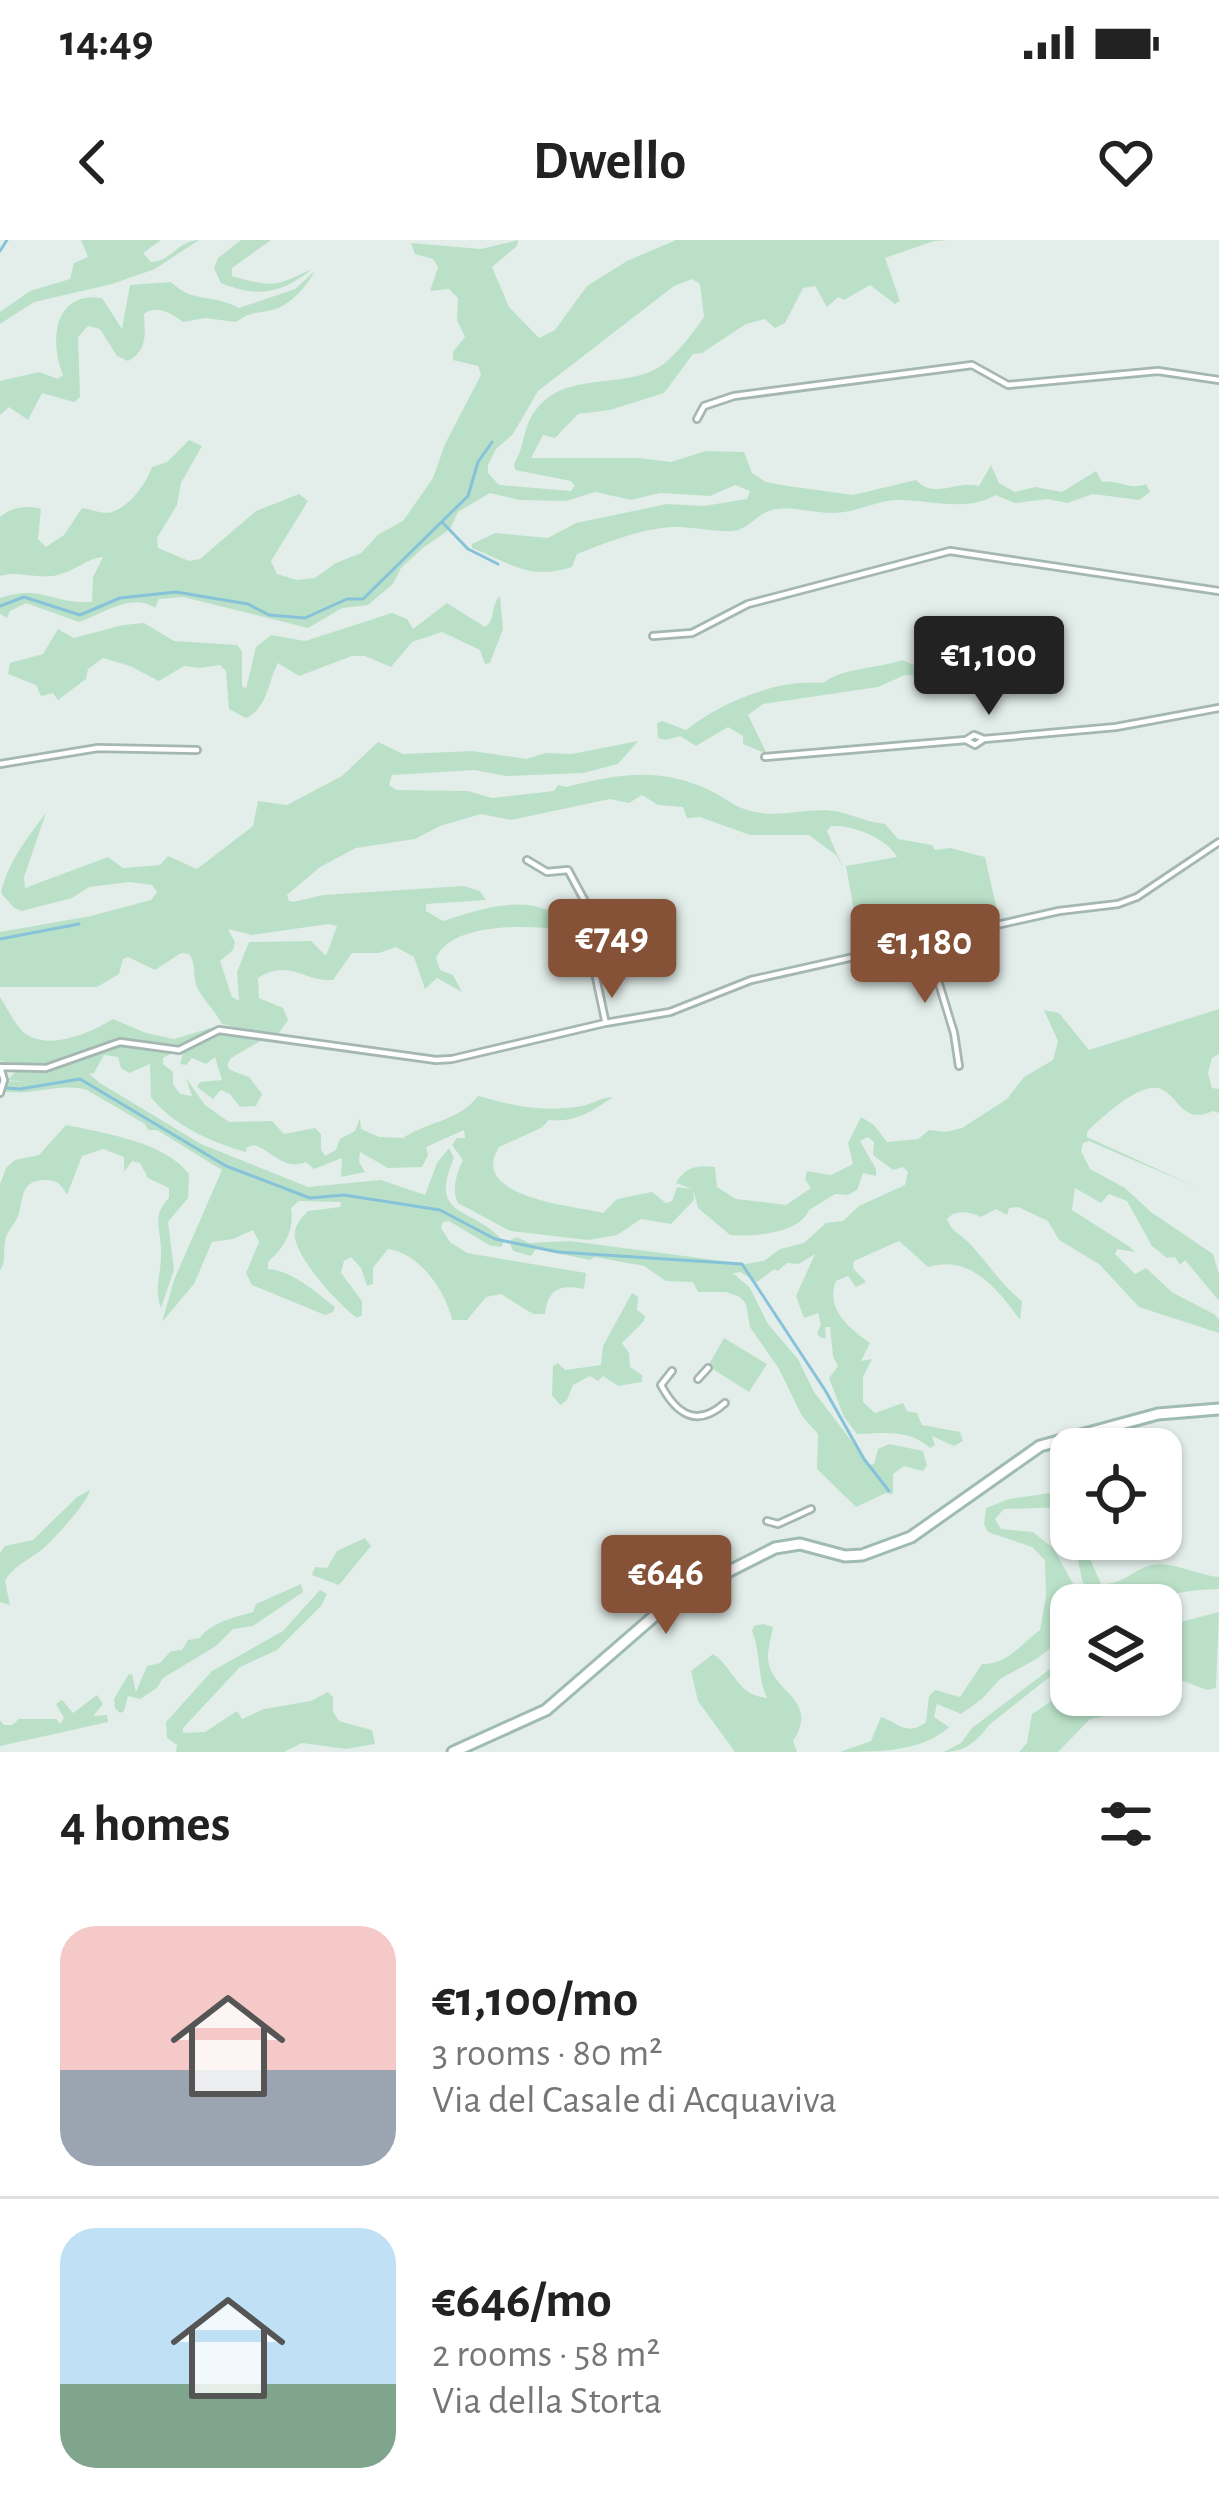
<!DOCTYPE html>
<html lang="en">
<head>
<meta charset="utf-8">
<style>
	:root { --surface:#fff; --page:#f6f6f6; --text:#222; --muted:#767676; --line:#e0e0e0; --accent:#855238 }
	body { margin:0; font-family:"Alegreya Sans",sans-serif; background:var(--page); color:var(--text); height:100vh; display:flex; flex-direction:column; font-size:45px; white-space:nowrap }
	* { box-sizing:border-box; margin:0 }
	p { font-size:39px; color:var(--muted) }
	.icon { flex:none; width:66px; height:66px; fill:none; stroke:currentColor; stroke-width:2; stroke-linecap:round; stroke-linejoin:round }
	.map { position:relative; height:1512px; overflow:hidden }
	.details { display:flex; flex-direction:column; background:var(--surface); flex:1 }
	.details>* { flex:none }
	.buttons { position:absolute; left:1050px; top:1188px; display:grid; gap:24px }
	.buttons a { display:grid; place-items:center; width:132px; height:132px; border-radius:24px; background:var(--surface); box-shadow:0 3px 9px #0004; font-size:60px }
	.price { position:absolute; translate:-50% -102px; padding:0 27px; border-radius:12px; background:var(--accent); color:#fff; font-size:39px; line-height:78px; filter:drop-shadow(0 3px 6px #0008) }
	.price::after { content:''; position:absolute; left:50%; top:72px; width:36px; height:27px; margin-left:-18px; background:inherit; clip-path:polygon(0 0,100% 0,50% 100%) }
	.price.selected { background:#222; color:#fff }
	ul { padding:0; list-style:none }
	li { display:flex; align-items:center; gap:36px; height:300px; padding:0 60px }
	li+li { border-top:3px solid var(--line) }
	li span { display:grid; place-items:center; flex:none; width:336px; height:240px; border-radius:36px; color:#555 }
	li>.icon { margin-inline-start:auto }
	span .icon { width:144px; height:144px; fill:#fffc; stroke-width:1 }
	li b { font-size:51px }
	h2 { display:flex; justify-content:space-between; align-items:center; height:144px; padding:0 60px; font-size:51px }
	.status { display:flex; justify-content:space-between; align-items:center; height:84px; padding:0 60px; background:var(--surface); direction:ltr }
	.status svg { height:33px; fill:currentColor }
	header { display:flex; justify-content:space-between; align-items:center; height:156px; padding:0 60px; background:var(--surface); font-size:54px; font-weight:700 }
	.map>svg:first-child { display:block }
	.green { fill:#bae1c8; fill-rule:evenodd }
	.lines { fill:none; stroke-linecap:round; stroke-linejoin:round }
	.stream { stroke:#87c3d8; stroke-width:3 }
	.street-casing { stroke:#a5b7b2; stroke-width:10 }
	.secondary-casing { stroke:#a0bbb4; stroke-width:15 }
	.street { stroke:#fff; stroke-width:4.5 }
	.secondary { stroke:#fff; stroke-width:9 }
</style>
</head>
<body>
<div class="status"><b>14:49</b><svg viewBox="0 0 49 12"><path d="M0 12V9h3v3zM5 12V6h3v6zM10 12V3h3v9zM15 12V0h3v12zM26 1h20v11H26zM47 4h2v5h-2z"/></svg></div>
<header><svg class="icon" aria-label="back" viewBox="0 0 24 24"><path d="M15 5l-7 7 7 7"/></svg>Dwello<svg class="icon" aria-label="heart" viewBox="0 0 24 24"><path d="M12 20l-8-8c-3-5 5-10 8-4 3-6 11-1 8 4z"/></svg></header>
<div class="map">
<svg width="1219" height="1512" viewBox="0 0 1219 1512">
	<rect width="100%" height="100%" fill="#e3eeea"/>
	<path class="green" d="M81 0H161L143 13 151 22C170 22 179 0 199 0L155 29 112 44 34 62 0 84V72L30 51 70 39 74 23 88 17Z
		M241 0H271L232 28V36C276 49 277 45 312 29 281 54 258 58 221 43L214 28 218 18Z
		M518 0 517 6 492 27 509 67 539 98 555 90 587 46 627 21 676 0H949L934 1 885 18 900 61 895 64 870 45 844 60 838 57 827 67 815 46 803 48 785 83 775 88 765 79 746 84 702 113 693 114 664 153 610 170 578 174 555 198 543 195 531 218H638L671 222 706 211 744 212 752 233 766 242 788 246 853 255 916 240C936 260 955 240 979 246L991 225 999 243 1015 252 1035 247 1062 252 1096 231 1102 242C1119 239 1129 251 1146 244L1150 252 1139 260 1093 254 1067 263 1048 259 1015 263 995 255C967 273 928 259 896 260 875 261 855 273 833 273 814 273 796 267 778 269 760 270 753 285 738 290 724 294 691 286 674 287 643 288 605 303 577 314L572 327C530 341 510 323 472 308V304L495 293 548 298 576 283 667 264 704 266 747 259 750 251 735 245 710 256 660 253 631 260 595 252 566 261 519 260 490 253 458 272 450 289 423 308 401 328 393 344 368 365 342 368 308 388 183 357 159 359 155 368C132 352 103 374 79 382L26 363 10 371 7 378 0 374V358C43 344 50 364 92 362L93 337 103 317C88 318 74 331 58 335 36 340 20 330 0 336V277C11 267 27 265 41 269L38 299 46 307 64 295 82 268C92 269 103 275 112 272 130 266 146 244 152 227L167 222 189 200 202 206 181 243 177 265 157 298 158 308 189 321 200 319 256 271 299 254 308 261 271 321 277 334 297 340 315 338 336 323 361 313 379 294 403 281 433 238 445 204 481 135 478 126 453 120V112L465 97 457 80 458 58 449 49 430 51 438 27 433 19 415 14 411 3 481 9ZM692 39 700 44 704 77C693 93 671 123 652 131 615 147 567 134 539 166 522 184 526 205 514 224L515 230 571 241 575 246 571 251 499 245 488 233V225L496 209 513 194 538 151 674 46Z
		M315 31C307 46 290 66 272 70 257 74 250 71 236 82L205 78 183 82C172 74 157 64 144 74 145 94 148 110 128 121L117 116 100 89 88 86 78 97 80 157 74 162 42 153 28 180 9 167 0 175V141L39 132 58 139 63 135C49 101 54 51 102 58L122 89 130 45 171 42C193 64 213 53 239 68L295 49Z
		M500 356 503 389 490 423 485 424 480 410 442 392 412 402 391 427 365 416H352L299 436 278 423C268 441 268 468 246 478L229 469 226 431 220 425 200 428 184 426 159 441 130 426 103 418 88 429 86 439 58 460 53 453 41 456 36 445 8 434 10 423 43 414 58 389 74 398 123 385 144 383 174 401 237 405 242 411V446L246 449 256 407 271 395 305 401 392 373 407 379 413 389 447 363 485 387C496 381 490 365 500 356Z
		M902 420 931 432 947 433 946 437 905 435 878 447 763 464 748 475 767 514 743 504V496L728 487 696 506 680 496 666 500 658 498 657 483 662 481 686 490C723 461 777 439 823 443 844 427 877 429 902 420Z
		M638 501 618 524 583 533 506 536 474 530 392 535 389 545 396 550 468 551 492 558 554 551 558 545 566 547C619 534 662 526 713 552 727 559 737 569 755 572 783 578 812 566 840 572 855 576 868 582 885 584L898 599 932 605 935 610 950 608 985 617 999 679 861 710 846 626 897 617C887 598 853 585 831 586L827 591 843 628 836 615 809 595H750L700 577 687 578 683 567 658 565 642 555 629 563 610 559 511 580 481 574 440 586 415 599 356 608 320 627 287 655 289 661 293 662 323 655 464 646 480 651 486 660 426 664V671L443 681C472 672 508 659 538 667 556 672 563 679 583 678L585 693C548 686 454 677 436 718L440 730 453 735 462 752 437 738 425 749 414 717 396 707 379 713H352L333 740C303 742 290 718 258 738L259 758 283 768 288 780 276 797 222 784C215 771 206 763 199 751 191 738 198 727 189 714L181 713 155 730 128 717 123 719 119 734 97 747H0V692L91 676 151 660 157 652 152 645 130 642 89 647 72 658 22 671 14 668 1 653C7 624 28 596 46 573L24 637 25 648 108 617 123 628 160 625 168 616 197 629 253 586 258 561 287 565 342 536 378 502 403 514 472 511 527 519 545 513 572 514ZM328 684 337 686 326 716 311 701 249 702 237 732 239 761 232 757 220 721 233 710 235 702 228 689 252 695Z
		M0 757C8 769 17 790 29 796 54 809 92 792 113 779L146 793 174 799 214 787C171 828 161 794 118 800 106 802 94 809 83 814 54 826 30 828 0 821Z
		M1219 769V814L1212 818 1208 833 1212 848 1219 849V873L1213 871C1184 884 1181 861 1163 850 1143 838 1100 879 1087 892V897L1201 949 1089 901 1083 903 1081 911 1090 929 1125 948 1151 972 1213 1014 1219 1034V1061L1185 1020 1180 1025 1175 1017 1167 1018 1152 1006 1127 961 1109 954 1101 963 1075 948 1072 970 1130 1007 1135 1012 1117 1009 1115 1014 1135 1034 1146 1028 1173 1053 1214 1074 1219 1079V1093L1139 1067 1099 1024 1059 1000 1048 981 1018 967 1009 968 1007 975 996 969 981 977C970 972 956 969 947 979 952 992 958 992 967 1001 986 1020 1001 1045 1022 1061L1020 1080C998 1049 970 1014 928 1027L899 1001 854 1021 853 1028 866 1042 856 1047 848 1036 836 1041C825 1069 849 1088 870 1103L861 1121 872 1119 863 1137V1162L875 1173 903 1163 907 1171 917 1173 922 1185 960 1192 963 1201 954 1206 932 1196 935 1205 930 1208C910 1189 883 1193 857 1194L844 1177 829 1138 838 1126 833 1116 830 1087H825L826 1098H821L817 1094 821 1084 818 1073 804 1078 796 1056 815 1014 799 1024 787 1023 778 1031 774 1029 757 1042 740 1032 733 1033 750 1048 768 1084 798 1119 814 1152 870 1225 874 1224 878 1209 889 1204 923 1211 927 1225 923 1231 904 1226 893 1234V1254L886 1253 856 1267 817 1229 818 1194 802 1176 779 1129 750 1087 746 1064 740 1057 726 1052H698L693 1042 666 1041 644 1026 595 1017 590 1020 536 1009 531 1016 513 1011 509 1001 517 997 529 1003 570 1001 745 1024 764 1021 780 1009 804 1003 826 983 843 981 859 966 905 945 908 932 903 927 893 930 873 915 874 902 868 897 860 901 876 929V936L863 933 857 950 848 955 835 954 809 970C800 993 755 997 730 995L698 968 693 949 694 960 671 984 641 979 617 995 588 1000 510 991 458 963C451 950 457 932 463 920L452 905 457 898H465L464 890 426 907 428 915 422 927 388 928 360 912 359 922 365 932 341 937 342 918 314 929 306 922C283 931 273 911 254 905L247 907 246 912C213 903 172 885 151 857L150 824 129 833 121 828 118 817 104 815 94 833 89 834 100 843 201 904 308 947 381 940 425 955 437 923 449 908 454 918C427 980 473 965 504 1002L501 1007 489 1005 449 981 443 982 441 988 450 1002 467 1013 586 1033 584 1049C561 1044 548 1048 545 1074H533L501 1054 486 1057 467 1080H452C446 1052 420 1013 388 1009L373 1028V1044L367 1046 361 1028 351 1017 344 1021 341 1033 362 1061V1075L357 1078C338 1064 299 1021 295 998 293 987 301 978 308 971L340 967 341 962 299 961 291 968C295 990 284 1008 268 1022V1029C294 1031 315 1052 335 1067L333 1072 325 1075 252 1045 246 1033 259 1002 253 990 233 999 212 1002 194 1044 162 1082 174 1040 222 930 157 890H148L145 884 87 850C59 842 32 857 3 851L7 841 25 842 8 840 16 831 44 832 121 804 172 813 163 818V824L173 832V844L180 854 192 856 186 838 205 865 229 882 272 881 284 894 315 888 321 894V910L325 916 336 910 340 899 355 891 360 878 361 889 379 897 403 898C429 881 459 881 478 856 513 865 537 872 576 867 589 866 599 858 613 857 594 870 576 883 549 880L541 888 499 907C467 958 576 966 603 973L617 959 652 952 666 963 672 961 677 947 692 949 676 943C685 927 697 925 715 927L717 947 736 959 786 965 811 948 805 940 807 931 831 935 853 924 848 903 861 877 874 885 887 902 918 899 929 890 946 892 962 888 1007 859 1024 837 1053 820 1058 801 1044 770 1059 773 1089 810Z
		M217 792 262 800 231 818 227 825 230 830 249 837 262 854 256 866 240 867 230 854 221 850 213 859 197 847 200 842 222 840 215 817 206 824 192 818 186 825 180 824 183 813Z
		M66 885C104 893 165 902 189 934L188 958 168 982 174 1030 161 1068C153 1049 162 1032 161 1011 161 989 151 976 169 958V948L148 938 140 923 132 921 124 932V917L103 909 82 916 67 955C61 944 57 939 44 940 19 941 24 960 18 976 14 986 6 991 5 1002 3 1015 6 1021 0 1031V944L6 928 15 920 39 915Z
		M632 1053 638 1057 637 1070 645 1076 644 1081 622 1103 629 1113 630 1127 642 1135V1142L618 1146 603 1136 598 1141 590 1136 573 1145 567 1160 560 1165 552 1155 553 1126 558 1123 565 1130 601 1125 603 1106Z
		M724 1098 767 1124 749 1152 708 1126Z
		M90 1250C88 1262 59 1293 49 1303 34 1319 16 1322 5 1341L10 1365 0 1362V1313L5 1306 33 1300 77 1257Z
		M1071 1250 1068 1267 1004 1269 995 1279 1001 1289 1033 1292 1053 1308 1075 1347 1071 1391 1038 1418 1000 1439 982 1459 961 1474 937 1464 934 1477 949 1487C923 1512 875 1512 840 1512L871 1501 881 1477C899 1483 907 1497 926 1482L929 1456 935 1450 960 1457 982 1424C1007 1425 1022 1403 1040 1390L1046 1356 1045 1320 1032 1307 988 1292 984 1284 986 1268 1009 1259Z
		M365 1298 371 1306 339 1345 312 1335 315 1327 327 1328 337 1311Z
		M1074 1299H1081L1101 1344C1121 1345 1131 1332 1148 1326 1169 1319 1198 1336 1219 1337V1349C1176 1349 1136 1365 1094 1365L1082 1340Z
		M301 1344 303 1352 253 1386 233 1389 216 1406 163 1438 157 1448 140 1459 128 1456 124 1471 120 1473 115 1468 114 1459 128 1435 132 1434 136 1452 147 1426 160 1423 171 1411 182 1410 188 1400 200 1398C210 1383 235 1377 253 1372L256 1364Z
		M320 1350 327 1354 321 1366 277 1410 240 1427 183 1488V1493L205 1492 237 1471 242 1479 264 1469 311 1461 328 1452 333 1457V1472L339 1481 372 1490 375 1504 346 1509 302 1503 284 1512H176L177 1505 167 1498 166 1482 212 1431 283 1391Z
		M1219 1372 1216 1448 1207 1450 1178 1439 1162 1469 1148 1468 1130 1458 1112 1474 1090 1479 1058 1512H1019L1027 1503 1032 1474 1071 1448V1455H1161V1387Z
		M763 1384 773 1387C771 1398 766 1414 769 1425 777 1454 819 1461 793 1501L797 1512H735L698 1461 691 1431 713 1414C735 1429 736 1455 767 1458 757 1436 761 1413 752 1391L754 1386Z
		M1071 1413V1420L989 1485C977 1502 964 1512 944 1512L961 1503 972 1488Z
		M97 1455 103 1464 93 1476 107 1475 108 1482 0 1506V1480L4 1485H12L19 1479H56L60 1484 64 1478 56 1464 62 1460 73 1473Z"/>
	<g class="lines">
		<path class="stream" d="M0 11 7 0
			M443 283 468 309 498 324
			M0 366 24 357 80 375 120 358 176 352 248 364 269 375 305 378 347 359H363L468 256 478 222 492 202
			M0 699 79 684
			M6 848 20 849 80 839 226 926 310 958 344 955 440 970 495 999 558 1012 742 1024 825 1150 864 1219 889 1251"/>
		<defs>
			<path id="street" d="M697 179 704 166 734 156 972 125 1008 145 1158 131 1219 140
				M653 396 692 393 748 364 950 311 1219 351
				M966 500 975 505 984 499
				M765 517 966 500 974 495 984 499 1116 487 1219 468
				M0 524 98 508 197 510
				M527 620 547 632 568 630 588 667 585 685 605 780
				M926 701 954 793 959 826
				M0 827 46 828 120 802 179 810 219 790 436 820 452 819 605 783 670 772 751 740 1059 671 1118 664 1137 657 1219 602
				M0 827 4 840 0 853
				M672 1131 661 1145C676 1173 696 1189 725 1163
				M698 1139 708 1128
				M767 1281 778 1284 811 1269"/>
			<path id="secondary" d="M453 1512 546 1470 674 1359 775 1308 800 1304 845 1316 862 1315 911 1297 1040 1206 1158 1174 1219 1169"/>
		</defs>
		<use href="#street" class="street-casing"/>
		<use href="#secondary" class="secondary-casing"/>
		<use href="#street" class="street"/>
		<use href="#secondary" class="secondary"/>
	</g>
</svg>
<div class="buttons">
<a><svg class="icon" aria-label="locate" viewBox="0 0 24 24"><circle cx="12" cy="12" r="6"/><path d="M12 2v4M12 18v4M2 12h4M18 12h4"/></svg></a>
<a><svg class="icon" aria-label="layers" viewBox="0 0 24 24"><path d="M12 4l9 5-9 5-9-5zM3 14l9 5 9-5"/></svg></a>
</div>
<b class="price selected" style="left:989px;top:478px">€1,100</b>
<b class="price" style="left:612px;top:761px">€749</b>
<b class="price" style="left:925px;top:766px">€1,180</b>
<b class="price" style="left:666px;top:1397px">€646</b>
</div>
<section class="details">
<h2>4 homes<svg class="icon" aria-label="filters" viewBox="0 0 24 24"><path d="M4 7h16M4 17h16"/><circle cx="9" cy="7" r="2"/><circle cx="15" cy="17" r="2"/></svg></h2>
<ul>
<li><span style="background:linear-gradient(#f6c9c9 60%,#9aa5b1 0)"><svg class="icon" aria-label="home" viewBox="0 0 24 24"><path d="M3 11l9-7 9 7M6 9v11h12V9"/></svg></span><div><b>€1,100/mo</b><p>3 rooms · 80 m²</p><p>Via del Casale di Acquaviva</p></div></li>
<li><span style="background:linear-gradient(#bfe0f5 65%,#7fa58c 0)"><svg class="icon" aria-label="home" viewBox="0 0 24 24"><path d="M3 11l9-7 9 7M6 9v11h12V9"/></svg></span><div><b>€646/mo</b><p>2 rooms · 58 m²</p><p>Via della Storta</p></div></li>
</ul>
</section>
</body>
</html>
